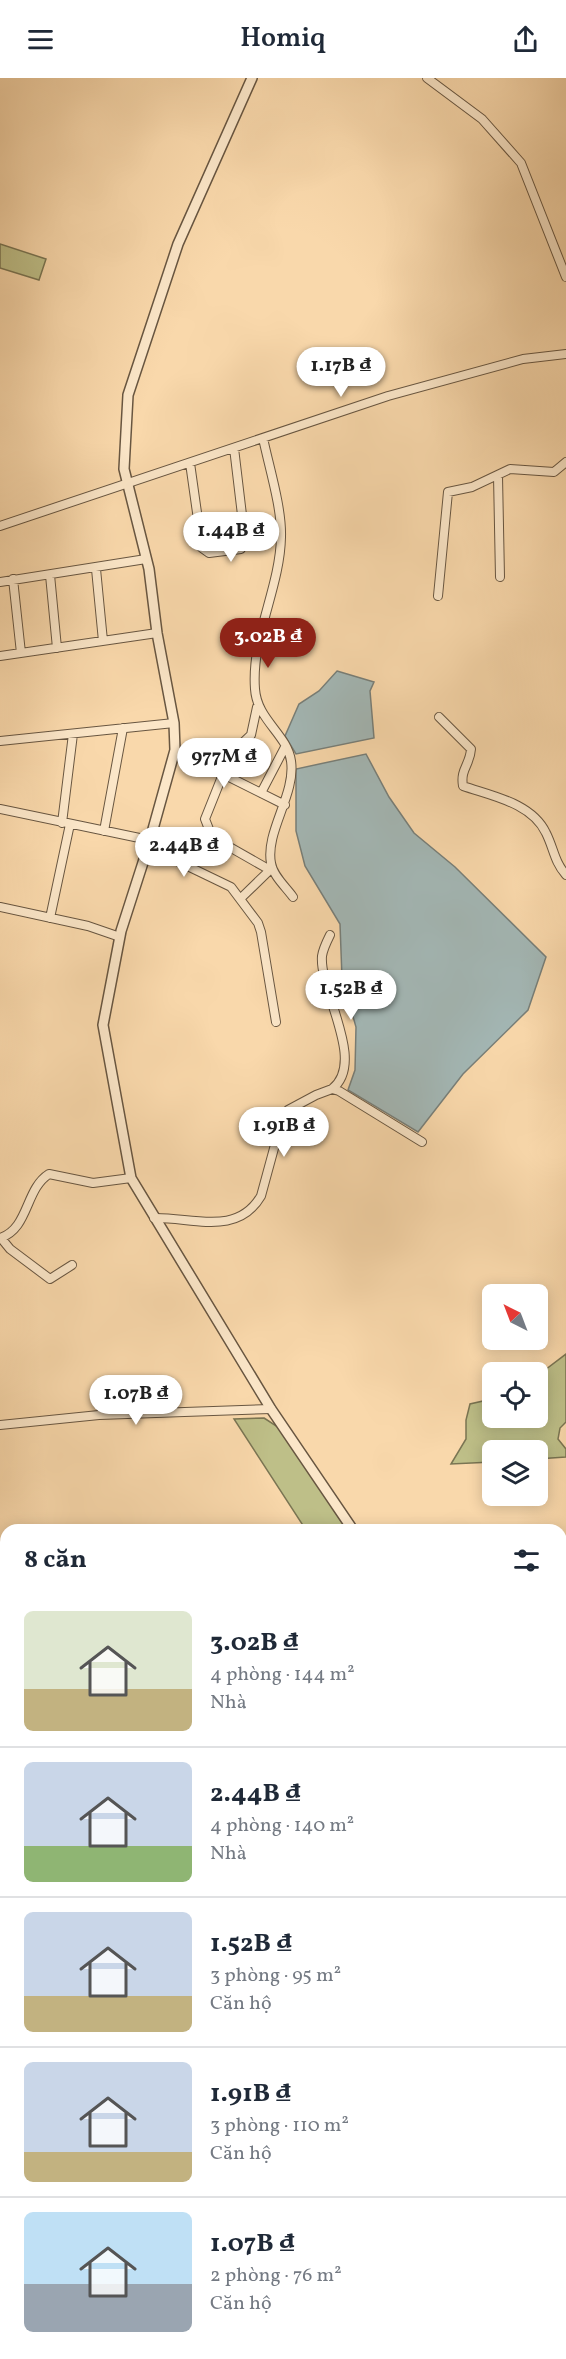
<!DOCTYPE html>
<html lang="vi">
<head>
<meta charset="utf-8">
<style>
	:root { --surface:#fff; --page:#f6f6f7; --text:#1f2937; --muted:#747a83; --line:#e0e1e3; --accent:#8f2418 }
	body { margin:0; font-family:Vollkorn,serif; background:var(--page); color:var(--text); height:100vh; display:flex; flex-direction:column; font-size:22px; white-space:nowrap }
	* { box-sizing:border-box; margin:0 }
	p { font-size:20px; color:var(--muted) }
	.icon { flex:none; width:33px; height:33px; fill:none; stroke:currentColor; stroke-width:2; stroke-linecap:round; stroke-linejoin:round }
	.map { position:relative; flex:1; overflow:hidden }
	.drawer { position:absolute; left:0px; top:1446px; width:567px; height:836px; display:flex; flex-direction:column; background:var(--surface); border-radius:18px 18px 0 0; box-shadow:0 3px 15px #0003 }
	.drawer>* { flex:none }
	.needle { width:39px; rotate:318deg }
	.controls { position:absolute; left:482px; top:1206px; display:grid; gap:12px }
	.controls a { display:grid; place-items:center; width:66px; height:66px; border-radius:9px; background:var(--surface); box-shadow:0 3px 15px #0003; font-size:30px }
	.price { position:absolute; translate:-50% -51px; padding:0 14px; border-radius:21px; background:#fff; color:#222; font-size:20px; line-height:39px; filter:drop-shadow(0 2px 3px #0008) }
	.price::after { content:''; position:absolute; left:50%; top:36px; width:18px; height:14px; margin-left:-9px; background:inherit; clip-path:polygon(0 0,100% 0,50% 100%) }
	.price.on { background:var(--accent); color:#fff }
	ul { padding:0; list-style:none }
	li { display:flex; align-items:center; gap:18px; height:150px; padding:0 24px }
	li+li { border-top:2px solid var(--line) }
	li span { display:grid; place-items:center; flex:none; width:168px; height:120px; border-radius:9px; color:#555 }
	li>.icon { margin-inline-start:auto }
	span .icon { width:72px; height:72px; fill:#fffc; stroke-width:1 }
	li b { font-size:26px }
	h2 { display:flex; justify-content:space-between; align-items:center; height:72px; padding:0 24px; font-size:26px }
	header { display:flex; justify-content:space-between; align-items:center; height:78px; padding:0 24px; background:var(--surface); font-size:27px; font-weight:600 }
	.map>svg:first-child { display:block }
	.green { fill:#bebf88; stroke:#7a7553; stroke-width:1.5 }
	.water { fill:#a3b7b5; stroke:#787f79; stroke-width:1.5 }
	.lines { fill:none; stroke-linecap:round; stroke-linejoin:round }
	.minor-casing { stroke:#685641; stroke-width:10 }
	.tertiary-casing { stroke:#685641; stroke-width:12 }
	.secondary-casing { stroke:#372b1e; stroke-width:14 }
	.minor { stroke:#fbe6c8; stroke-width:8 }
	.tertiary { stroke:#fbe6c8; stroke-width:9 }
	.secondary { stroke:#fbe6c8; stroke-width:10 }
</style>
</head>
<body>
<header><svg class="icon" aria-label="menu" viewBox="0 0 24 24"><path d="M4 6h16M4 12h16M4 18h16"/></svg>Homiq<svg class="icon" aria-label="share" viewBox="0 0 24 24"><path d="M12 15V3M7 8l5-5 5 5M5 13v7h14v-7"/></svg></header>
<div class="map">
<svg width="566" height="2281" viewBox="0 0 566 2281">
	<rect width="100%" height="100%" fill="#f9d8ab"/>
	<filter id="stains"><feTurbulence type="fractalNoise" baseFrequency=".00333" numOctaves="4"/><feColorMatrix values="0 0 0 0 .2 0 0 0 0 .09 0 0 0 0 .02 0 0 0 .5 -.17"/></filter>
	<radialGradient id="worn" r=".72"><stop offset=".6" stop-color="#630" stop-opacity="0"/><stop offset="1" stop-color="#630" stop-opacity=".3"/></radialGradient>
	<path class="green" d="M0 166 46 181 39 202 0 190Z
		M566 1276V1344L560 1350 558 1361 566 1371V1379L537 1381V1372H492V1384L451 1386 466 1361V1342L470 1326 492 1321V1340H537V1298Z
		M264 1340 281 1351 347 1452H306L234 1341Z
		M566 1581V1716L564 1694 561 1693V1584Z"/>
	<path class="water" d="M337 593 374 604 370 613 374 660 296 676 285 658 299 626 319 613Z
		M366 676 389 719 414 755 455 789 546 879 528 932 463 996 418 1054 348 1012 355 992 356 949 342 900 340 846 305 788 296 753V691Z"/>
	<g class="lines">
		<defs>
			<path id="minor" d="M427 0 482 41 521 85 566 199
				M263 360C269 389 282 430 281 459 280 510 251 559 255 611 257 642 287 656 291 683 296 716 265 754 271 785 273 798 286 809 293 819
				M190 385 202 470 209 475 241 471 245 462 234 370
				M498 398 500 499
				M0 448 388 318 523 281 566 276
				M96 491 103 563
				M50 497 57 570
				M13 501 21 575
				M0 504 146 481
				M438 518 448 414 472 409 510 391 554 394 566 384
				M0 578 157 555
				M439 639 471 671C470 687 460 691 463 708 492 718 532 725 546 755 554 771 554 783 566 797
				M0 663 174 645
				M175 672 285 727
				M214 692 251 657 257 629
				M223 696 205 741 212 759 270 792
				M261 715 285 669
				M0 731 149 762
				M62 745 73 656
				M104 753 123 650
				M148 769 231 809 258 845 261 854 276 944
				M241 820 272 790
				M0 829 88 848 120 859
				M50 840 70 746
				M330 857C327 863 323 871 322 878 319 913 367 984 332 1011
				M154 1140C192 1139 237 1159 261 1118L282 1041 288 1032 316 1017 332 1011 339 1013 422 1064
				M0 1160C29 1151 25 1111 49 1096L93 1105 131 1100
				M1 1160 10 1171 50 1201 72 1187
				M0 1347 99 1337 271 1331
				M0 2280 1 2281"/>
			<path id="tertiary" d="M252 0 178 166 128 317 124 391 149 491 157 555 174 645 175 672 148 769 121 853 103 947 131 1100 271 1331 353 1452
				M561 1760 566 1768"/>
			<path id="secondary" d="M561 1813 566 1809
				M0 2014H6"/>
		</defs>
		<use href="#minor" class="minor-casing"/>
		<use href="#tertiary" class="tertiary-casing"/>
		<use href="#secondary" class="secondary-casing"/>
		<use href="#minor" class="minor"/>
		<use href="#tertiary" class="tertiary"/>
		<use href="#secondary" class="secondary"/>
	</g>
	<rect width="100%" height="100%" filter="url(#stains)"/>
	<rect width="100%" height="100%" fill="url(#worn)"/>
</svg>
<div class="controls">
<a><svg class="needle" viewBox="-14 -14 28 28"><path d="M0-13l5 13h-10z" fill="#e53935"/><path d="M0 13l5-13h-10z" fill="#747a83"/></svg></a>
<a><svg class="icon" aria-label="locate" viewBox="0 0 24 24"><circle cx="12" cy="12" r="6"/><path d="M12 2v4M12 18v4M2 12h4M18 12h4"/></svg></a>
<a><svg class="icon" aria-label="layers" viewBox="0 0 24 24"><path d="M12 4l9 5-9 5-9-5zM3 14l9 5 9-5"/></svg></a>
</div>
<b class="price" style="left:341px;top:320px">1.17B ₫</b>
<b class="price" style="left:231px;top:485px">1.44B ₫</b>
<b class="price on" style="left:268px;top:591px">3.02B ₫</b>
<b class="price" style="left:224px;top:711px">977M ₫</b>
<b class="price" style="left:184px;top:800px">2.44B ₫</b>
<b class="price" style="left:351px;top:943px">1.52B ₫</b>
<b class="price" style="left:284px;top:1080px">1.91B ₫</b>
<b class="price" style="left:136px;top:1348px">1.07B ₫</b>
<section class="drawer">
<h2>8 căn<svg class="icon" aria-label="filters" viewBox="0 0 24 24"><path d="M4 7h16M4 17h16"/><circle cx="9" cy="7" r="2"/><circle cx="15" cy="17" r="2"/></svg></h2>
<ul>
<li><span style="background:linear-gradient(#dfe7d0 65%,#c2b280 0)"><svg class="icon" aria-label="home" viewBox="0 0 24 24"><path d="M3 11l9-7 9 7M6 9v11h12V9"/></svg></span><div><b>3.02B ₫</b><p>4 phòng · 144 m²</p><p>Nhà</p></div></li>
<li><span style="background:linear-gradient(#c9d6e8 70%,#8fb573 0)"><svg class="icon" aria-label="home" viewBox="0 0 24 24"><path d="M3 11l9-7 9 7M6 9v11h12V9"/></svg></span><div><b>2.44B ₫</b><p>4 phòng · 140 m²</p><p>Nhà</p></div></li>
<li><span style="background:linear-gradient(#c9d6e8 70%,#c2b280 0)"><svg class="icon" aria-label="home" viewBox="0 0 24 24"><path d="M3 11l9-7 9 7M6 9v11h12V9"/></svg></span><div><b>1.52B ₫</b><p>3 phòng · 95 m²</p><p>Căn hộ</p></div></li>
<li><span style="background:linear-gradient(#c9d6e8 75%,#c2b280 0)"><svg class="icon" aria-label="home" viewBox="0 0 24 24"><path d="M3 11l9-7 9 7M6 9v11h12V9"/></svg></span><div><b>1.91B ₫</b><p>3 phòng · 110 m²</p><p>Căn hộ</p></div></li>
<li><span style="background:linear-gradient(#bfe0f5 60%,#9aa5b1 0)"><svg class="icon" aria-label="home" viewBox="0 0 24 24"><path d="M3 11l9-7 9 7M6 9v11h12V9"/></svg></span><div><b>1.07B ₫</b><p>2 phòng · 76 m²</p><p>Căn hộ</p></div></li>
</ul>
</section>
</div>
</body>
</html>
